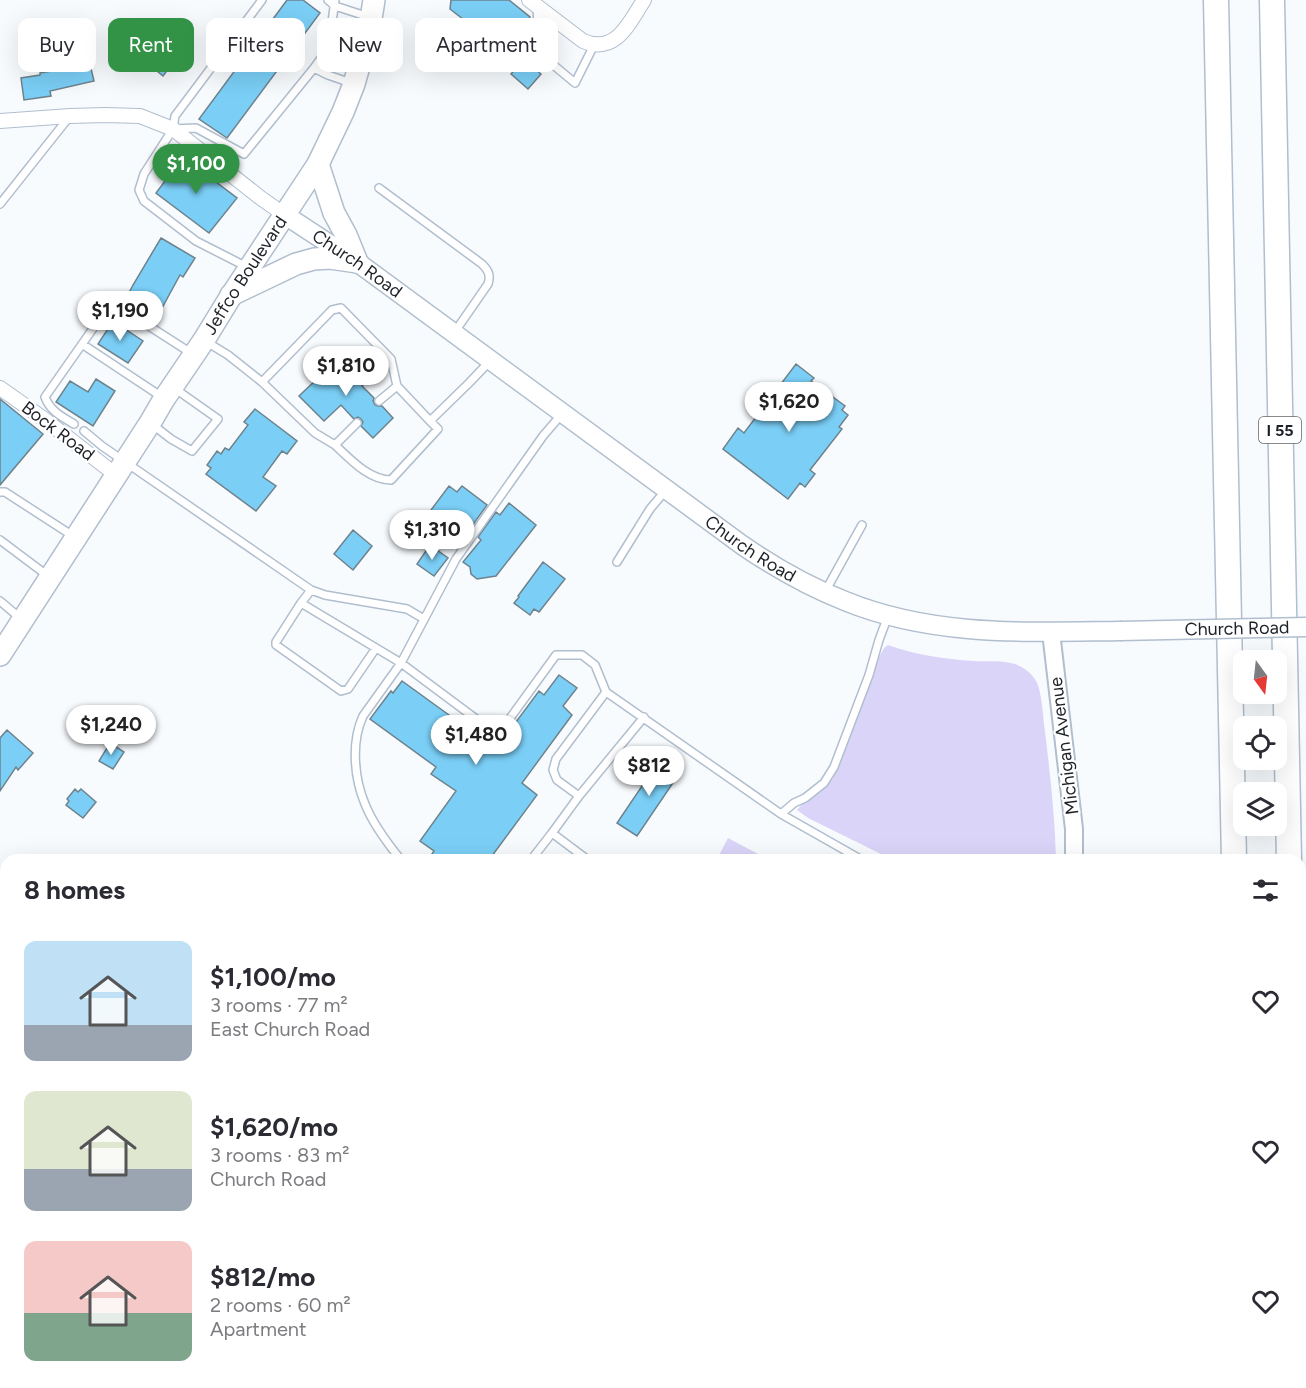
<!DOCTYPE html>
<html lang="en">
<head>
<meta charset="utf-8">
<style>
	:root { --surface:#fff; --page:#f2f2f3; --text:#2b2b33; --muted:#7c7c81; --accent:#329347 }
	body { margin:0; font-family:Figtree,sans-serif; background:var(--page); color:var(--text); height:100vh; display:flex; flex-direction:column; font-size:22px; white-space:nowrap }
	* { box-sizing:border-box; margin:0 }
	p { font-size:20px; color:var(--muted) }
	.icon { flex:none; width:33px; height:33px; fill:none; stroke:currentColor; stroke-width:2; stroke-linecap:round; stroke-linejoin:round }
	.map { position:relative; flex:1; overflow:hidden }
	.panel { position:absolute; left:0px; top:854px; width:1306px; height:536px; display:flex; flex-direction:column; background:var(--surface); border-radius:18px 18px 0 0; box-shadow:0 6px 24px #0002 }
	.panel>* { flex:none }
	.hud { position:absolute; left:18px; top:18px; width:600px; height:54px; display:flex; gap:12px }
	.needle { width:39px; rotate:165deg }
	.fabs { position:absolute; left:1233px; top:650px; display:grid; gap:12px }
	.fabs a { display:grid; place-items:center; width:54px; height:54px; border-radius:12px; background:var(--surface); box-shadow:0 6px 24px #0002; font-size:30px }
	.price { position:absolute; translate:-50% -51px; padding:0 14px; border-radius:21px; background:#fff; color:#222; font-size:20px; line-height:39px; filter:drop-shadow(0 2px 3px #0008) }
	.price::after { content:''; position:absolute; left:50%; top:36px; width:18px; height:14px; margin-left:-9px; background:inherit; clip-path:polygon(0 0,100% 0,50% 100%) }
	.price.active { background:var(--accent); color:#fff }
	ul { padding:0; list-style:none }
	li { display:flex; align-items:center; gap:18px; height:150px; padding:0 24px }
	li span { display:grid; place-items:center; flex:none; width:168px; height:120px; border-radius:12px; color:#555 }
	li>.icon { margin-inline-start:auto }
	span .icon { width:72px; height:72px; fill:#fffc; stroke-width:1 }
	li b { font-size:26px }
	h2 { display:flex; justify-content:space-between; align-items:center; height:72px; padding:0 24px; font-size:26px }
	.pill { padding:0 21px; border-radius:12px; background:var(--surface); box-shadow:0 6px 24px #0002; font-size:21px; line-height:54px }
	.pill.active { background:var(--accent); color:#fff }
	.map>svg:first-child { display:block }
	.green { fill:#dad5f8 }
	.building { fill:#7bcff7; stroke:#6e828c; stroke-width:1.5 }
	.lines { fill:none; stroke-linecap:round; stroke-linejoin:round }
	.service-casing { stroke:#b0bece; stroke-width:10 }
	.minor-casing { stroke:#b0bece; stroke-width:16 }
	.tertiary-casing { stroke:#b0bece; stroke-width:20 }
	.secondary-casing { stroke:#b0bece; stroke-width:21 }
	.primary-casing { stroke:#b0bece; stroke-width:24 }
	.motorway-casing { stroke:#b0bece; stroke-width:27 }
	.service { stroke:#fff; stroke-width:7 }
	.minor { stroke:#fff; stroke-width:14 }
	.tertiary { stroke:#fff; stroke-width:16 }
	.secondary { stroke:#fff; stroke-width:18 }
	.primary { stroke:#fff; stroke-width:21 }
	.motorway { stroke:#fff; stroke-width:24 }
	.secondary-bridge-casing { stroke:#b0bece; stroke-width:21; stroke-linecap:butt }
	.secondary-bridge { stroke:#fff; stroke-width:18 }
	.labels { text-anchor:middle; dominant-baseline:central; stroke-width:4.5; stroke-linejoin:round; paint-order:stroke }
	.shield { fill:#fff; stroke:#616468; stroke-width:1.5 }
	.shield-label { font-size:16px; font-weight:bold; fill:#1d2228 }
	.street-label { font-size:18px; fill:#1d2228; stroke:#fff }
</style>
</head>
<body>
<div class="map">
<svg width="1306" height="1388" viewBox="0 0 1306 1388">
	<rect width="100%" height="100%" fill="#f8fbfe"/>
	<path class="green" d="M888 645C916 655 944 659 974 661 987 662 1002 660 1015 664 1023 667 1032 673 1036 681 1042 691 1043 718 1045 731 1050 774 1055 816 1056 859H891L808 818 797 810 802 804 814 796 833 779 879 657 884 648Z
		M728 838 768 859H717Z"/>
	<path class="building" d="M287 0H303L320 13 227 138 199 119Z
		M451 0H509L530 17 507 48 469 19 468 23 450 9Z
		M425 28 431 29V28L466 34 463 55 427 49V47L421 46Z
		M159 38 180 54 163 76 142 59Z
		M88 56 94 81 50 91 51 96 24 100 21 78 40 75V73L70 68 68 60Z
		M524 60 541 74 528 89 511 74Z
		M183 157 237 198 209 233 156 193Z
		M161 238 195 258 183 277 180 275 156 319 124 302 133 285Z
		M113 321 143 341 128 363 98 344Z
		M338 359H344L366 382 362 386 374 398 373 401 375 405 378 406H382L393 418 373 438 361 426 363 422 361 419 358 417 354 419 341 405 324 421 299 396Z
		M796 364 814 378 811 381 845 406 842 410 848 415 839 427 842 429 810 470 815 474 805 487 800 483 788 499 723 449 738 428 744 433Z
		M96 379 115 391 93 426 56 402 70 381 88 392Z
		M0 399 43 434 0 485Z
		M255 409 297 441 287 454 282 451 263 477 276 486 256 511 206 474 211 468 207 465 217 451 221 454 225 448 229 450 248 425 244 422Z
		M449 486 457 492 462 486 487 505 469 530 455 519 445 533 425 518Z
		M509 503 536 525 496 576 477 579 471 574 470 567 463 562 481 540 478 537 496 512 500 515Z
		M353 530 372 546 353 570 334 554Z
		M430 545 448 558 434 576 417 564Z
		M543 562 565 579 539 612 534 609 530 615 514 603 519 597 518 596Z
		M559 675 577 688 563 706 572 715 522 783 537 795 489 860H428L434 851 420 841 456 791 431 774 436 767 370 719 391 691 393 693 402 681 496 749 539 691 544 695Z
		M7 730 33 753 18 770 16 767 0 791V738Z
		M110 743 124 752 113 769 99 761Z
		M661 758 681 771 637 836 617 823Z
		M75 789 78 792 81 789 96 802 83 818 66 805 69 801 67 799Z"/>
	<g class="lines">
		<defs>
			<path id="service" d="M262 0 175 116 173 129 196 128 244 154 314 68
				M328 0 335 6 369 17
				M335 0 332 22 324 54 314 68 328 75 351 83
				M537 6 539 53 575 83 594 45
				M173 129 144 174 139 190 144 201 196 241 247 267
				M379 188 482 264C488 270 491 275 488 284L454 333
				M0 204 70 116
				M205 341 228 355 262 382 315 433 335 445 357 423
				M82 344 162 397
				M262 382 332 310 341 308 391 359 397 386 430 421 469 383 490 361
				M379 401 397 386
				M74 424C62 417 50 411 45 397L106 310 114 307 121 308 191 353
				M153 425 171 439 192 451 218 419 174 388
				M84 431 102 446 311 590 325 595 407 609 424 619
				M335 445C350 459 369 480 391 480L438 429 430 421
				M0 492H5L73 536
				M0 540 48 576
				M617 562 650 509 666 490
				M311 590 301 603 401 663 491 730C497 730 500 729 505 725L556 655H582L595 665 606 692 781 814 862 860
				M826 590 862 525
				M0 601 20 618
				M301 603 276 642V645L341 691 348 689 376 648
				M579 796 557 780 553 770 556 759 606 692
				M781 814 794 803 805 798 824 783 834 767 869 675 879 640 888 616
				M401 860C388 844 372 822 365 804 354 778 351 742 363 716L401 663 456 559 543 436 561 415
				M531 860 552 833
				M588 860 552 833 579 796 644 717
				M0 1242 6 1234
				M4 1388 6 1375
				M150 1388 151 1383
				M216 1388 217 1383
				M740 1388 741 1383
				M857 1388 858 1383"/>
			<path id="minor" d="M529 0 583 41C616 55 629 23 644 0
				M0 121 70 116 105 115 140 116 173 129 262 199 285 215
				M0 388 44 419 116 475"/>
			<path id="tertiary" d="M1051 632 1074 829V860
				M801 1388 803 1383"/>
			<g id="secondary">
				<path id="s1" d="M285 215 357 262 742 545C774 567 809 587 845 601 933 637 1027 632 1120 631"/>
			</g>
			<g id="primary">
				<path d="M318 164 334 213 346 235 357 262"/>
				<path d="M231 295 296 264 314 259 330 258 357 262"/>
				<path id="s2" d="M0 655 150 423 164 399 204 340 231 296 318 164 343 112 354 84 369 31 374 0"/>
			</g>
			<path id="motorway" d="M1216 0 1234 860
				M1272 0 1289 860
				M1244 1383V1388
				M1300 1383V1388"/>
		</defs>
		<use href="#service" class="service-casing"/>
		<use href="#minor" class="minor-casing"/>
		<use href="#tertiary" class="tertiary-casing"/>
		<use href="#secondary" class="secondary-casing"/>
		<use href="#primary" class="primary-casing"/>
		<use href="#motorway" class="motorway-casing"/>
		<use href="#service" class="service"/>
		<use href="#minor" class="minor"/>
		<use href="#tertiary" class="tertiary"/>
		<use href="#secondary" class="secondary"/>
		<use href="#primary" class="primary"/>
		<use href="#motorway" class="motorway"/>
		<defs>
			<g id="secondary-bridge">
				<path id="s3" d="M1120 631 1306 627"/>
			</g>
		</defs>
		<use href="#secondary-bridge" class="secondary-bridge-casing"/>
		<use href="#secondary-bridge" class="secondary-bridge"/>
	</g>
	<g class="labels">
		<rect class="shield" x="1259" y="417" width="42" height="26" rx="4.5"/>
		<g class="shield-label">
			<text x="1280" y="430">I 55</text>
		</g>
		<g class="street-label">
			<text stroke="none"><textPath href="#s1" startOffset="87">Church Road</textPath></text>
			<text stroke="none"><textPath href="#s2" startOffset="452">Jeffco Boulevard</textPath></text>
			<text transform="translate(58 431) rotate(37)">Bock Road</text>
			<text stroke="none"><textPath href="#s1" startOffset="573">Church Road</textPath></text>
			<text stroke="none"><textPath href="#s3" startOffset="117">Church Road</textPath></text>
			<text transform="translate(1064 746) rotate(-97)">Michigan Avenue</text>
		</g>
	</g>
</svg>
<div class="fabs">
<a><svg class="needle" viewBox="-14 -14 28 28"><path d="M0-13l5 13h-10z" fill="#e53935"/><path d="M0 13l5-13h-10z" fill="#7c7c81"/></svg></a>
<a><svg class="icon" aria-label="locate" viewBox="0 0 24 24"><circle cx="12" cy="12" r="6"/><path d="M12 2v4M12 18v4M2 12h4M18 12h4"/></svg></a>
<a><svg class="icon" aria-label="layers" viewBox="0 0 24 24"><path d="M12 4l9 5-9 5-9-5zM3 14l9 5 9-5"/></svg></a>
</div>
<b class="price active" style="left:196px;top:195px">$1,100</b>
<b class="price" style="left:120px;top:342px">$1,190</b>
<b class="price" style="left:346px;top:397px">$1,810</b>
<b class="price" style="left:789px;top:433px">$1,620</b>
<b class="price" style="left:432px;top:561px">$1,310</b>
<b class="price" style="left:111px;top:756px">$1,240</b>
<b class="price" style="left:476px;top:766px">$1,480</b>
<b class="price" style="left:649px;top:797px">$812</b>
<div class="hud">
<a class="pill">Buy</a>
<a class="pill active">Rent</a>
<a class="pill">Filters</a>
<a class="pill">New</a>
<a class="pill">Apartment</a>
</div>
<section class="panel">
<h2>8 homes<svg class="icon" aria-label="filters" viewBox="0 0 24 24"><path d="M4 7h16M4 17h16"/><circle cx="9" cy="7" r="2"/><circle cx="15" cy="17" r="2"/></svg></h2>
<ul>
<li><span style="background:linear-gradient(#bfe0f5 70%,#9aa5b1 0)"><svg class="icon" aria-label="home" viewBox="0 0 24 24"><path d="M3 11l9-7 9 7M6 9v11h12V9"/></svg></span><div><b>$1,100/mo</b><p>3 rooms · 77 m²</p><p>East Church Road</p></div><svg class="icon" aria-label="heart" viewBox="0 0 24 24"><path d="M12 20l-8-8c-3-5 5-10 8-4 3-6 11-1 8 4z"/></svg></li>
<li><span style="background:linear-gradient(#dfe7d0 65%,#9aa5b1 0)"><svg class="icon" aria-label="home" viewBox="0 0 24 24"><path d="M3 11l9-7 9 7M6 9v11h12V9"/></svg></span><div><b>$1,620/mo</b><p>3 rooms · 83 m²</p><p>Church Road</p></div><svg class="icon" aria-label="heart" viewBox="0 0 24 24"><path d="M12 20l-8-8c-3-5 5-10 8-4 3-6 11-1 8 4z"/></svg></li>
<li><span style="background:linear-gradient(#f6c9c9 60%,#7fa58c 0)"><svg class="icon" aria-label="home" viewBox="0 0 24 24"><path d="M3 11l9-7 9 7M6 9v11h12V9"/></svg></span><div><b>$812/mo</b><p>2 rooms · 60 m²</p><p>Apartment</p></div><svg class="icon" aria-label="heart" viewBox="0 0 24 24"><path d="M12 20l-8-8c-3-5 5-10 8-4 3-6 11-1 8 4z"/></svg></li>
</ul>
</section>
</div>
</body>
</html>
